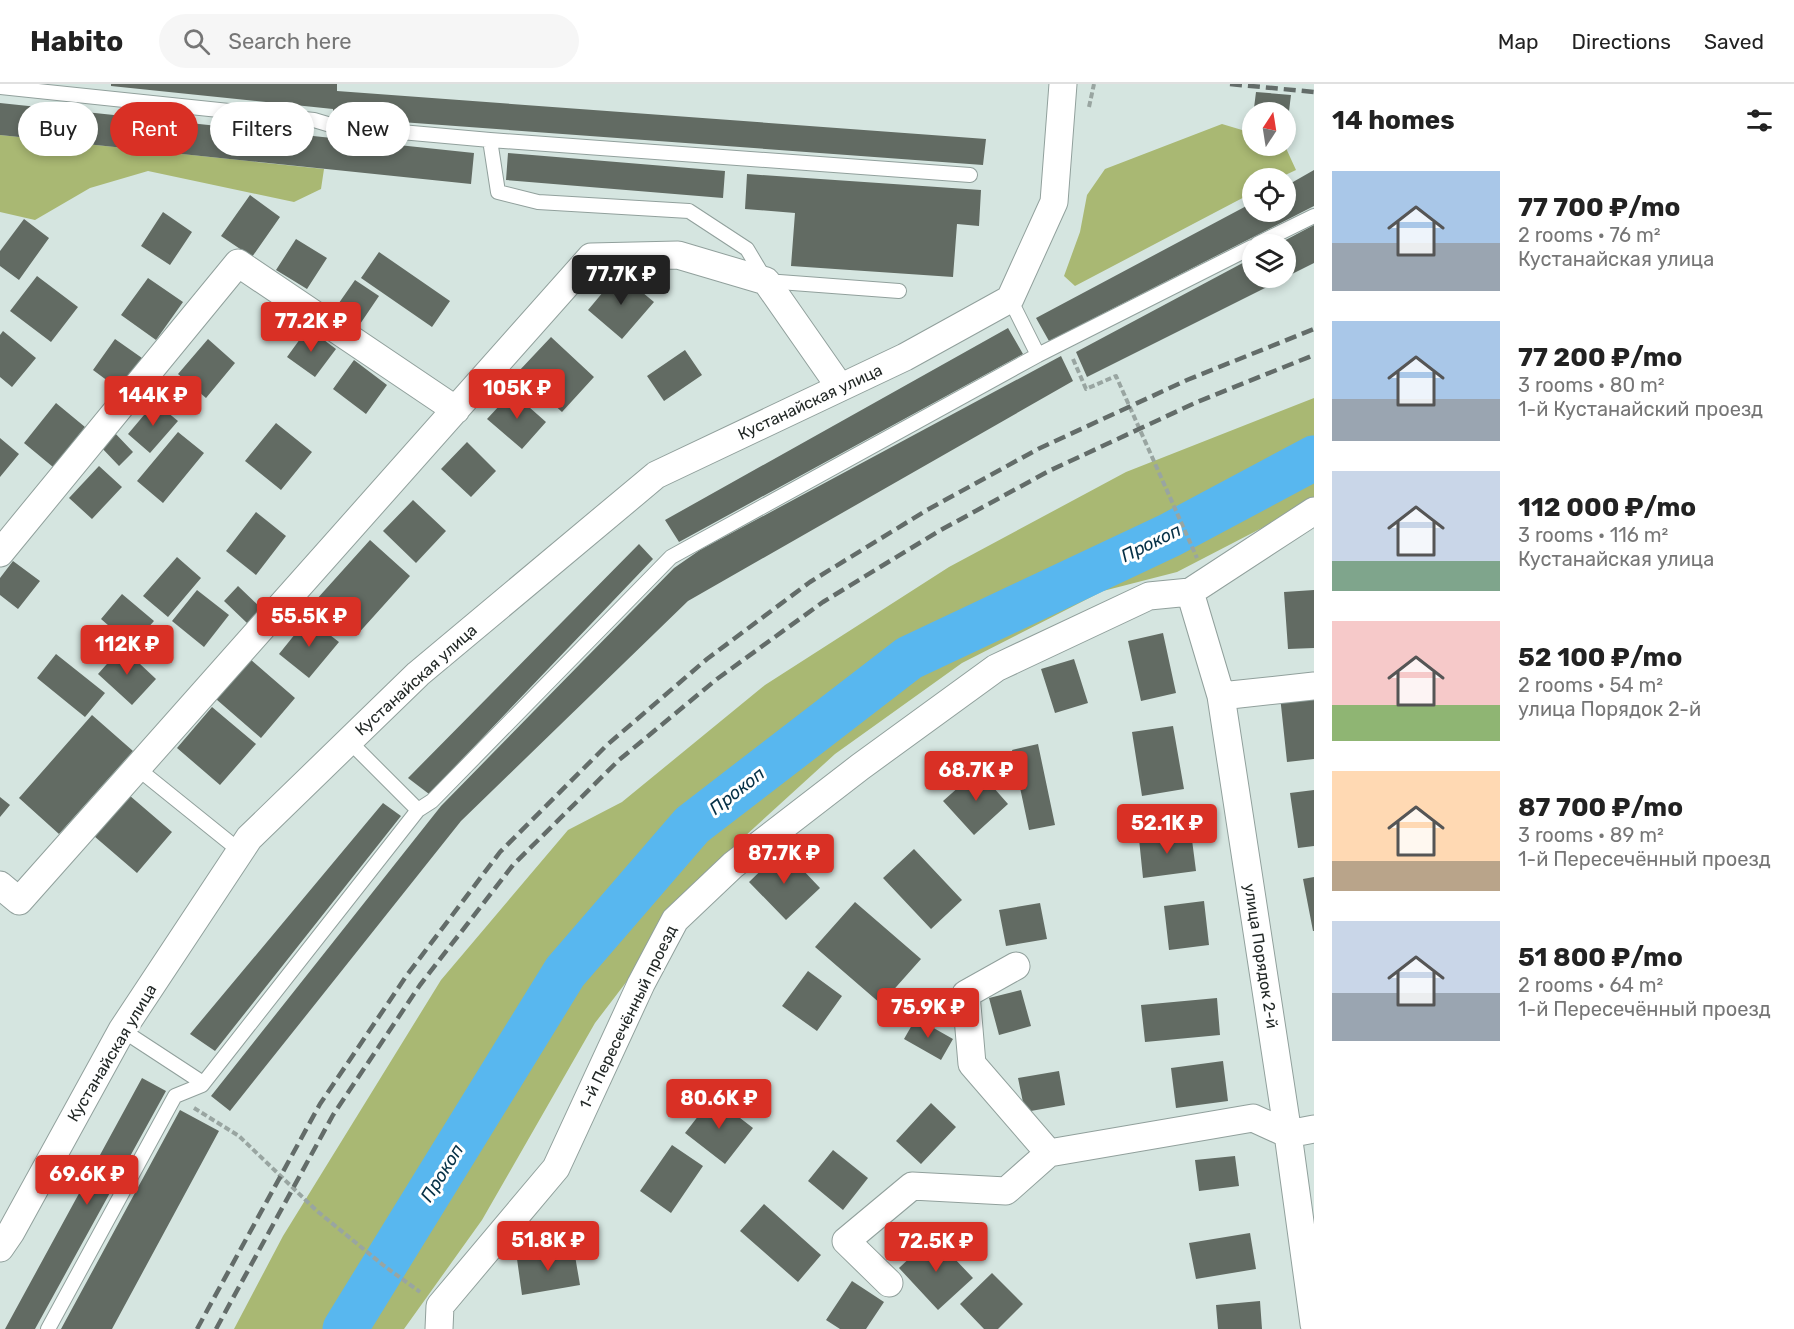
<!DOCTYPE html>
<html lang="en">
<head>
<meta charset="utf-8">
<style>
	:root { --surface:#fff; --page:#f6f6f6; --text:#222; --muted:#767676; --line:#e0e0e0; --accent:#d93025 }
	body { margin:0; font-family:Rubik,sans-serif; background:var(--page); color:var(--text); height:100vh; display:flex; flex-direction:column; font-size:22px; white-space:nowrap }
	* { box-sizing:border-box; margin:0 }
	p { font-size:20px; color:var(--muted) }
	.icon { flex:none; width:33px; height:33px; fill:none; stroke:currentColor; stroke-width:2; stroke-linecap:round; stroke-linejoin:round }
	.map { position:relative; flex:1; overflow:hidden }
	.sheet { display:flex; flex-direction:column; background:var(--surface); width:480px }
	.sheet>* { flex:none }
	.guide { position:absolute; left:18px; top:18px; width:570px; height:54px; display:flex; gap:12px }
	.needle { width:39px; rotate:12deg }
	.buttons { position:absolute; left:1242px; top:18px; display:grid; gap:12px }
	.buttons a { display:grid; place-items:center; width:54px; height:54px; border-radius:50%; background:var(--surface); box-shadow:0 3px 9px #0003; font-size:30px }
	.price { position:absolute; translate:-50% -51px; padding:0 14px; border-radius:6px; background:var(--accent); color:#fff; font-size:20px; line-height:39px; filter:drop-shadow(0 2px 3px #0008) }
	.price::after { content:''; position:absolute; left:50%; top:36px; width:18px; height:14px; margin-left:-9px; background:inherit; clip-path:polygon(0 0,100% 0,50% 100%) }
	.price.active { background:#222; color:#fff }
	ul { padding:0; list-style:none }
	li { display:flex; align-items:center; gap:18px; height:150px; padding:0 18px }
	li span { display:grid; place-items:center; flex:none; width:168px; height:120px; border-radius:0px; color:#555 }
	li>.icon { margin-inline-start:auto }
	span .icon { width:72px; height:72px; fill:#fffc; stroke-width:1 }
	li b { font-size:26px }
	h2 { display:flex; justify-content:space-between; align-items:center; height:72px; padding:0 18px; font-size:26px }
	.pill { padding:0 21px; border-radius:27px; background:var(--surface); box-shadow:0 3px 9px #0003; font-size:21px; line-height:54px }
	.pill.active { background:var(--accent); color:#fff }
	header { display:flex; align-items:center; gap:36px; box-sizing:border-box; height:84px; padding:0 30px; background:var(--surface); border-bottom:2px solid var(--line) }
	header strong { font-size:28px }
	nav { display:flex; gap:33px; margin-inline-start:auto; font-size:21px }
	.search { width:420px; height:54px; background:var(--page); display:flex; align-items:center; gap:15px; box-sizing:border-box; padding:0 21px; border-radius:33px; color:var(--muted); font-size:22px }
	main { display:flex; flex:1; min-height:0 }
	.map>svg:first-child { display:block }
	.green { fill:#a9b873 }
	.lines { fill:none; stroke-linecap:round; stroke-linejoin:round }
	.river { stroke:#58b7ef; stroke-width:45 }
	.building { fill:#626b63 }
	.lane-casing { stroke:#91a09c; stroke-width:16 }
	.street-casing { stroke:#91a09c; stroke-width:29 }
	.path { stroke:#99a5a1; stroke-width:4; stroke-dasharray:6 3; stroke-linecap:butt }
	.lane { stroke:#fff; stroke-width:14 }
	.street { stroke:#fff; stroke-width:27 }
	.rail { stroke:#636c69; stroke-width:4.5; stroke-dasharray:12 6; stroke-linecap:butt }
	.labels { text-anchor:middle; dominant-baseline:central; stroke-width:6; stroke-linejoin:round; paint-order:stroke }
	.street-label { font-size:16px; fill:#222826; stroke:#fff }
	.water-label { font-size:18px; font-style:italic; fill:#053046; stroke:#fff }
</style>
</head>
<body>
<header>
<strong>Habito</strong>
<div class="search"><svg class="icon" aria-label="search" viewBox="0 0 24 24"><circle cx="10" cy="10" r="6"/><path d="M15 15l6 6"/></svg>Search here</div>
<nav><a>Map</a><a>Directions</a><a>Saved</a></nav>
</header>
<main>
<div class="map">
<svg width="1314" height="1245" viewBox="0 0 1314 1245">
	<rect width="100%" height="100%" fill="#d5e5e0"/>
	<path class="green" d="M1222 40 1252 49V62H1285L1296 86 1279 94H1252V109L1075 202 1064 192 1080 148 1087 111 1105 85Z
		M0 51 324 85 321 105 294 118 148 87 90 104 35 136 0 128Z
		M1314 314V417L1177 488 1103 507 962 579 835 670 721 774 595 939 482 1136 404 1245H234L283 1152 441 896 568 746 622 718 765 601 949 483 1126 388Z"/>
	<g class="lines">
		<path class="river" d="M345 1245 565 888 692 741 909 574 1170 451 1314 374"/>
	</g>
	<path class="building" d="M111 0H337V7L986 55 983 81 333 33V25L111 2Z
		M1256 8 1291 11 1289 27 1254 24Z
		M0 19 474 69 471 100 0 51Z
		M508 69 725 87 723 114 506 96Z
		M1314 86V122L1049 257 1036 234 1252 119V128H1286V102Z
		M747 90 981 106 979 142 957 140 953 193 791 182 795 129 745 125Z
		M250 111 280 133 252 173 221 152Z
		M163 128 192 148 170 181 141 162Z
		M24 135 49 154 19 196 0 182V167Z
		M1314 141V179L1286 193V160H1278Z
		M296 155 327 174 307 205 276 186Z
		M379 168 450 217 432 243 361 194Z
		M1252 174V194H1285L1087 293 1076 268Z
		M619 189 654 218 622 255 588 226Z
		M37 192 78 223 51 258 10 227Z
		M148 194 183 218 156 256 121 231Z
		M355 196 379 212 358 243 334 226Z
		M308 244 336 265 315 293 287 273Z
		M1008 244 1023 270 679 458 665 436Z
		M3 247 36 274 12 303 0 293V251Z
		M551 253 594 293 562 328 518 288Z
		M115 255 142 274 120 306 93 286Z
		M208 255 235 279 206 314 178 290Z
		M685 266 702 291 664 317 647 292Z
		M1061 272 1073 297 688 517 461 737 230 1027 211 1012 441 722 674 484 700 466Z
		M354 276 387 301 366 330 333 305Z
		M512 308 546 338 522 365 487 335Z
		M155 318 178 337 150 369 128 350Z
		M56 319 85 343 53 383 24 359Z
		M276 339 312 368 281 406 245 377Z
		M113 347 133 368 119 382 99 361Z
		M178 348 204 369 163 419 137 397Z
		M0 354 19 370 0 393Z
		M467 358 496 387 471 413 441 385Z
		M99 382 122 403 92 435 69 414Z
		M413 416 446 447 416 479 383 447Z
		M256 428 286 452 256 491 226 467Z
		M370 456 410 492 356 552 316 516Z
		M639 460 653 475 429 710 408 694Z
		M177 473 201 494 168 533 143 512Z
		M13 477 40 497 18 525 0 511V494Z
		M238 502 261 524 247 539 224 517Z
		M197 506 229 531 204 563 172 537Z
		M1314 506V564L1288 565 1284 508Z
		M122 510 154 537 132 562 101 535Z
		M308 534 339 558 309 594 279 570Z
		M1163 549 1176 609 1141 617 1128 557Z
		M122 563 156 595 132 621 98 590Z
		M56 570 105 609 85 633 37 594Z
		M250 575 295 614 261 654 216 615Z
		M1074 575 1088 619 1055 629 1041 585Z
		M1314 608V675L1287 678 1280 612Z
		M212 623 256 660 220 701 177 664Z
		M92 631 133 667 59 750 19 714Z
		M1173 642 1184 705 1142 712 1132 648Z
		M1038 660 1055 741 1029 746 1012 666Z
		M978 686 1008 720 974 751 943 717Z
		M1314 706V762L1298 764 1290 709Z
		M129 711 172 748 137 789 94 752Z
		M0 713 10 721 0 733Z
		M383 719 401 732 215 967 190 950Z
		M1191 748 1196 787 1143 794 1139 755Z
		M783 765 820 804 786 836 749 798Z
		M914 765 962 816 931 845 883 794Z
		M1314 793V847H1313L1303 795Z
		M1204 817 1209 861 1169 866 1164 822Z
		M855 818 921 875 881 920 815 863Z
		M1040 819 1047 855 1006 862 999 826Z
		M808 887 842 912 817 947 782 922Z
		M1021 906 1031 942 999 951 989 914Z
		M1217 914 1220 951 1145 958 1141 921Z
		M916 934 953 955 941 976 904 955Z
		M1223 977 1228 1017 1176 1024 1171 984Z
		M1059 987 1065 1021 1025 1028 1018 994Z
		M142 994 166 1007 35 1245H5Z
		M713 1013 753 1044 725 1080 685 1049Z
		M931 1019 956 1043 921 1080 896 1057Z
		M180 1026 219 1047 112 1245H61Z
		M672 1061 703 1082 671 1129 640 1107Z
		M833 1066 868 1094 843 1126 808 1097Z
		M1235 1072 1239 1102 1199 1107 1195 1076Z
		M764 1120 821 1171 798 1198 740 1147Z
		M1250 1149 1256 1185 1196 1195 1189 1159Z
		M933 1152 973 1194 938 1226 899 1184Z
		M574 1166 580 1201 522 1211 517 1175Z
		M992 1189 1023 1220 998 1245H984L960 1220Z
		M852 1197 884 1218 866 1245H840L826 1236Z
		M1260 1217 1262 1245H1218L1216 1221Z"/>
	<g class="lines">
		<defs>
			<path id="lane" d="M0 3 314 36 334 42 490 56 970 91
				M490 56 498 108 538 118 689 127 747 165 766 197 899 207
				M1257 160 1314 132
				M1010 215 1038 271 1252 163
				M137 684 240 767
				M418 726 432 717 671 473 1038 271
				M122 946 203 999
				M48 1245 175 1012 202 1001 418 726 349 657"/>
			<path id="street" d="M0 469 238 179 456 326
				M1190 508 1221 612 1288 1050 1314 1240
				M1221 612 1314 602
				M0 801 19 817 591 173 678 171 766 197 840 303
				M1016 882 966 910 972 980 1049 1069
				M0 1164 11 1148 122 946 249 754 418 590 656 391 905 273 1010 215 1054 118 1063 0
				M889 1199 846 1157 912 1102 1006 1107 1049 1069 1253 1034 1288 1050 1314 1045
				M439 1245 440 1222 556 1084 641 900 675 836 733 781 860 683 996 584 1149 512 1190 508 1314 427"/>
		</defs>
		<use href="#lane" class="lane-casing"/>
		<use href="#street" class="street-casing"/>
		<path class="path" d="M1089 23 1094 0
			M1073 275 1086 305 1116 292 1197 474
			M194 1024 239 1052 317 1127 383 1181 420 1208"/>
		<use href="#lane" class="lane"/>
		<use href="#street" class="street"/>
		<path class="rail" d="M1230 0 1314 8
			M197 1245 320 1020 407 891 500 768 607 661 707 575 810 498 927 426 1038 365 1187 296 1314 245
			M216 1245 333 1031 420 901 513 781 619 676 717 595 823 518 939 447 1049 387 1197 318 1314 271"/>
	</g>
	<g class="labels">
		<g class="street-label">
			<text transform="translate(810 318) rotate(-25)">Кустанайская улица</text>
			<text transform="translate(416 596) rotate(-42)">Кустанайская улица</text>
			<text transform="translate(1261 872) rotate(81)">улица Порядок 2-й</text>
			<text transform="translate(628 933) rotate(-64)">1-й Пересечённый проезд</text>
			<text transform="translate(112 969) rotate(-59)">Кустанайская улица</text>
		</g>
		<g class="water-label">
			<text transform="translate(1151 459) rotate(-26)">Прокоп</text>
			<text transform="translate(737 707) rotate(-38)">Прокоп</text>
			<text transform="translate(442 1089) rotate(-58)">Прокоп</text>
		</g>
	</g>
</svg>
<div class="buttons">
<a><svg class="needle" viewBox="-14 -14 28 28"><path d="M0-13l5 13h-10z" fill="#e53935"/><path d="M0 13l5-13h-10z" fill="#767676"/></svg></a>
<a><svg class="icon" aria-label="locate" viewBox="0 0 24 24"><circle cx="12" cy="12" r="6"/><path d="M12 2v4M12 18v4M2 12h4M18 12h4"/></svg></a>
<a><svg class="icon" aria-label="layers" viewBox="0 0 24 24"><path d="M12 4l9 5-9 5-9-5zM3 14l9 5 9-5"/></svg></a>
</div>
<b class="price active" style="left:621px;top:222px">77.7K ₽</b>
<b class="price" style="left:311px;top:269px">77.2K ₽</b>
<b class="price" style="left:517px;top:336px">105K ₽</b>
<b class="price" style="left:153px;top:343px">144K ₽</b>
<b class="price" style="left:309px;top:564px">55.5K ₽</b>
<b class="price" style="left:127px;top:592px">112K ₽</b>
<b class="price" style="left:976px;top:718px">68.7K ₽</b>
<b class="price" style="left:1167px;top:771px">52.1K ₽</b>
<b class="price" style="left:784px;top:801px">87.7K ₽</b>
<b class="price" style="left:928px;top:955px">75.9K ₽</b>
<b class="price" style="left:719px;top:1046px">80.6K ₽</b>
<b class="price" style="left:87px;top:1122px">69.6K ₽</b>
<b class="price" style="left:548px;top:1188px">51.8K ₽</b>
<b class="price" style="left:936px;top:1189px">72.5K ₽</b>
<div class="guide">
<a class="pill">Buy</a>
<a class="pill active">Rent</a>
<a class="pill">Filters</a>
<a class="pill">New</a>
</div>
</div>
<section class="sheet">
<h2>14 homes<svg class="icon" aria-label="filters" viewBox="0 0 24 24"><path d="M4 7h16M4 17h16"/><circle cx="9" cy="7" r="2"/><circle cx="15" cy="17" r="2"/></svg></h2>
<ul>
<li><span style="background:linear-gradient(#a9c7e8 60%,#9aa5b1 0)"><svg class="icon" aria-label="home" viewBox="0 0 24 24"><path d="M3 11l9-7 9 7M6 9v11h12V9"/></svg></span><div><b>77 700 ₽/mo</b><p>2 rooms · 76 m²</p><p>Кустанайская улица</p></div></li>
<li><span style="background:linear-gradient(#a9c7e8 65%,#9aa5b1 0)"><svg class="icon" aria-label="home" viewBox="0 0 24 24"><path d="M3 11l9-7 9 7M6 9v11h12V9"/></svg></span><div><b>77 200 ₽/mo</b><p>3 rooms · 80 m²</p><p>1-й Кустанайский проезд</p></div></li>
<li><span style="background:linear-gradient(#c9d6e8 75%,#7fa58c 0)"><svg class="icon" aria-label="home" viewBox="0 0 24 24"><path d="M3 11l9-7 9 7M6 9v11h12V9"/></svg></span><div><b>112 000 ₽/mo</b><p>3 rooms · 116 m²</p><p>Кустанайская улица</p></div></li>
<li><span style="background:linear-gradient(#f6c9c9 70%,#8fb573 0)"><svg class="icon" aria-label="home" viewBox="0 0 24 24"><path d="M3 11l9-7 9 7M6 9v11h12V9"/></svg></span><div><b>52 100 ₽/mo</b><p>2 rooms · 54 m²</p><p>улица Порядок 2-й</p></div></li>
<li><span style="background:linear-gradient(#ffd9b3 75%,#b9a48a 0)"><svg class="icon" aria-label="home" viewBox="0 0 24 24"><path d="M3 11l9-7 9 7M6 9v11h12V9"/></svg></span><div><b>87 700 ₽/mo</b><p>3 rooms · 89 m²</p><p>1-й Пересечённый проезд</p></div></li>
<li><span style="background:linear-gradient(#c9d6e8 60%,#9aa5b1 0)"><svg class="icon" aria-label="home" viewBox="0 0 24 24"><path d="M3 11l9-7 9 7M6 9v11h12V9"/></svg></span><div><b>51 800 ₽/mo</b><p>2 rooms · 64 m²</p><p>1-й Пересечённый проезд</p></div></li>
</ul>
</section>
</main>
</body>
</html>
